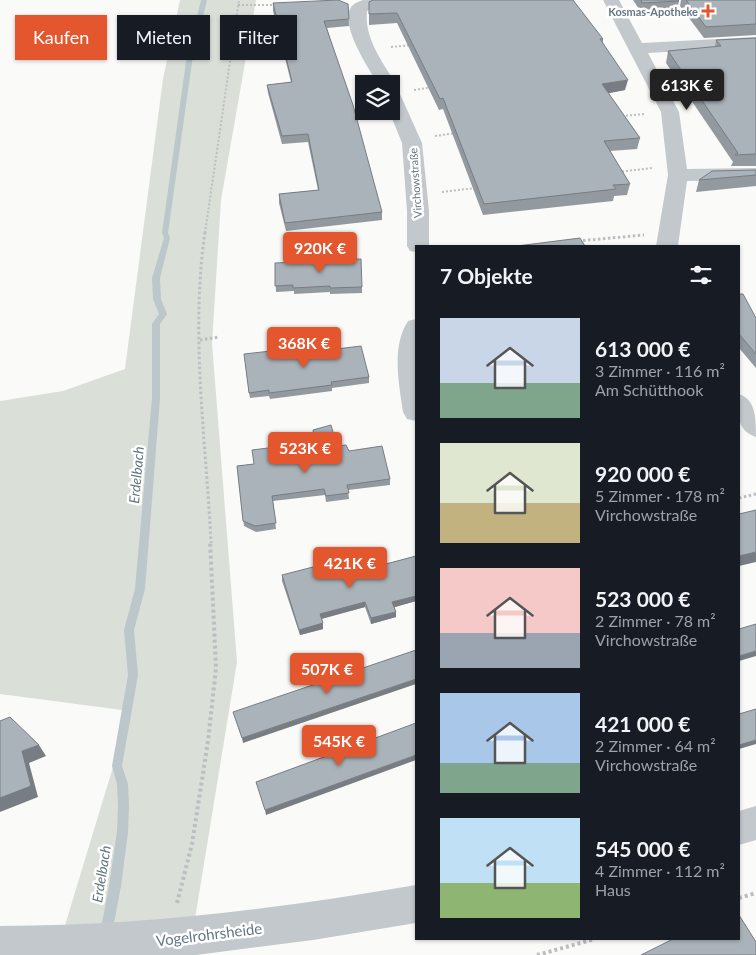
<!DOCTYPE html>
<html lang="de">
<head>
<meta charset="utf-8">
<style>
	:root { --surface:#171b24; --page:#20242c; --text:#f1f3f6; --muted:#9ea1a6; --accent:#e4572e }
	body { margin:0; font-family:Lato,sans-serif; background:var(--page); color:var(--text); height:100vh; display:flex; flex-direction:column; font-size:19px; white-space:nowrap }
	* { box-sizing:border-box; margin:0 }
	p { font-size:16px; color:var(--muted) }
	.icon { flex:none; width:28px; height:28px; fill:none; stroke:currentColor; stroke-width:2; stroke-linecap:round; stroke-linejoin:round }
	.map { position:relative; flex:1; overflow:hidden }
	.side { position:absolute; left:415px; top:245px; width:325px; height:695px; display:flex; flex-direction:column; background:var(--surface); border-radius:0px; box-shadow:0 1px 4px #0004 }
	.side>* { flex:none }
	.guide { position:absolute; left:15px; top:15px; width:325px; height:45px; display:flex; gap:10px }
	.tools { position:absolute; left:355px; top:75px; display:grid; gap:10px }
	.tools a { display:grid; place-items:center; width:45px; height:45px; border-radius:0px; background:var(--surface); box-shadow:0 1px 4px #0004; font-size:25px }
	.price { position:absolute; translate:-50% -42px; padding:0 11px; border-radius:5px; background:var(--accent); color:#fff; font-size:16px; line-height:32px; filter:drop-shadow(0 1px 2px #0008) }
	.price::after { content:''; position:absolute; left:50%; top:30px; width:15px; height:11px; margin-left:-8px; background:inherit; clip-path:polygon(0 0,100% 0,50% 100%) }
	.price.active { background:#222; color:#fff }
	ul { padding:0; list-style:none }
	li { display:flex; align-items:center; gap:15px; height:125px; padding:0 25px }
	li span { display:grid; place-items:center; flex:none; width:140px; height:100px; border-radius:0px; color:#555 }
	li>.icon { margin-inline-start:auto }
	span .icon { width:60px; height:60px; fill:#fffc; stroke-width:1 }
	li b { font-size:21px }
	h2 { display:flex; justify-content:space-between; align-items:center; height:60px; padding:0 25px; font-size:21px }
	.chip { padding:0 18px; border-radius:0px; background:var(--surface); box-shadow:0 1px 4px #0004; font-size:18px; line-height:45px }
	.chip.active { background:var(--accent); color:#fff }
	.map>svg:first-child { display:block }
	.green { fill:#dadfd7 }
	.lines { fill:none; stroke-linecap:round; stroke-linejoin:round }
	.stream { fill:#bbc7cb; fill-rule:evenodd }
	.path-far2 { stroke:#bbbfc2; stroke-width:2; stroke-dasharray:2 2; stroke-linecap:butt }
	.path-far1 { stroke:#bbbfc2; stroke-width:3; stroke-dasharray:2.5 2.5; stroke-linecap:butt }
	.path { stroke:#bbbfc2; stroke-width:4; stroke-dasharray:3 3; stroke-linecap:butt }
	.street { fill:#c3c8cc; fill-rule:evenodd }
	.wall { fill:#929a9f }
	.shaded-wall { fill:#777d82 }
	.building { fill:#aab3b9; stroke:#777d82 }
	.poi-dot { fill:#e4572e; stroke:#fff; stroke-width:2 }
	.labels { text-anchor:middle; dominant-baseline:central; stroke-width:5; stroke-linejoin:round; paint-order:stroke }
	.far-poi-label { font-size:11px; font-weight:bold; fill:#657683; stroke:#fff; text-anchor:end }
	.far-street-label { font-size:11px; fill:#657683; stroke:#fff }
	.water-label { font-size:14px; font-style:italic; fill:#60757c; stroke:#fff }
	.near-street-label { font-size:15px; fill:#657683; stroke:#fff }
</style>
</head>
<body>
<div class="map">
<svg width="756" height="955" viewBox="0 0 756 955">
	<rect width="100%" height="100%" fill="#fafaf8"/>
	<path class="green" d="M180 0H256L221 200 212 343 237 662 192 937 56 955 130 711 0 694V401L63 391 125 369 163 79Z"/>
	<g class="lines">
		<path class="stream" d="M201 0H207L192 62 168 233 170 238 160 278 161 299 167 314 160 324V398L145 589 134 630 138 675 122 766 128 784 129 806 128 832 121 886 108 955H96L109 886 117 832 118 806 117 784 112 766 128 675 124 630 135 589 152 398V324L159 314 153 299 152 278 164 238 162 233 186 62Z"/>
		<path class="path-far2" d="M238 5H276
			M391 47 412 45
			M414 90 433 87
			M622 116 645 114
			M435 136 456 133
			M618 172 652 168
			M442 192 475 188
			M205 233 239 0"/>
		<path class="path-far1" d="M205 232C190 335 206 439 211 543
			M578 241 644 235
			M200 340 219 337
			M739 498 756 494"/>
		<path class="path" d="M739 898 756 893
			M177 903 192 844 208 741 216 668 210 541
			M537 955 595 939"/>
		<path class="street" d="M363 0H385L383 3 367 11C364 38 382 61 396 84L393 88H391V84H378C369 69 336 20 353 5 355 3 360 1 363 0Z
			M603 0H619L642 43 756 37V47L648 53 679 112 687 169 756 168V180L687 181 678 246H656L668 175 661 112Z
			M391 89 398 90 400 94 422 143 429 211V246H416V252L410 251 407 246V211L402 143 389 111H391Z
			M416 319V421L407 419 403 412C399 384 391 347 408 321Z
			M739 394C756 400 756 418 756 437 735 430 738 412 739 394Z
			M756 806V840L739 845V811Z
			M416 885V923L313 940 196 955H0V926C140 926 278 909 416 885Z"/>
	</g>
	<path class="wall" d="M633 0H678L679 1 677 10 641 12Z
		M681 0H756V35L704 38 680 6Z
		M369 2 603 39V43L625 90 608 93 640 138 637 149 610 151 630 184 627 195 614 196 613 201 483 215 443 109 439 110 397 23 369 25Z
		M273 3 348 4 349 26 327 28 382 212V220L286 231 279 203V194L318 190 308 142 282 144 268 93 267 85 291 82 273 11Z
		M756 38V166H731L733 162 666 63 668 51 715 47 716 40Z
		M756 170V186L696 192 699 180Z
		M275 263 362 287V293L330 294V292L294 294V291L276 292Z
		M739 294 756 318V368L739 348Z
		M272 356 369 377V383L332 388V391L270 399 269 396 250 398 249 393Z
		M313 430 337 446 349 451 390 479V485L348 490 349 499 326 502 325 495 273 501 276 529 256 532 244 526 237 466 254 464 285 453 316 449Z
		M416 556V601L394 607 396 617 371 624 365 607 322 619 323 629 300 635 282 581V575L316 574 386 564Z"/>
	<path class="shaded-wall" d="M628 80 625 90 600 95 602 84Z
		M756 552V562L739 566V556Z
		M416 596V601L392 608V602Z
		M365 602V607L320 619V614Z
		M396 612V617L371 624V618Z
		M323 623V629L300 635 299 630Z
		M756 651V656L739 661V656Z
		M416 679V684L243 743 242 738Z
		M756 740V744L739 749V745Z
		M39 745 46 756 29 763 38 797 0 812V798L22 751Z
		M416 755V760L266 815 265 810Z"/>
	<path class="building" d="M338 0 348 4 349 19 324 21 353 105 382 212 285 223 279 194 319 190 308 134 282 136 267 85 292 82 273 3Z
		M373 0H573L603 39H600L628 80 602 84 640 138 604 141 630 184 613 185 616 189 484 204 443 98 440 99 397 13 369 14V2Z
		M641 0H678L679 1 642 3Z
		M686 0H756V24L706 27Z
		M756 38V154L735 155 738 153 668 51 721 46 716 40Z
		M756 170V175L699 180 712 171Z
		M580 238 585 246H517Z
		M361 259 362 287 330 288V286L293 288V285L275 286V263Z
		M739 294H743L756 318V354L739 334Z
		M361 346 369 377 331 382 332 385 269 393V390L249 393 244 354 271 351V357Z
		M331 425 337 446 346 445 349 451 382 446 390 479 347 485 349 493 326 496 324 489 272 496 276 523 255 526 243 521 237 466 254 464 252 450 284 446V453L316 449 313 430Z
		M756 510V552L739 556V514Z
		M416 556V596L392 602 396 612 371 618 365 602 320 614 323 623 299 630 282 575 313 567 316 574 384 557 386 564Z
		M756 624V651L739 656V629Z
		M416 650V679L242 738 233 712Z
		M756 709V740L739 745V714Z
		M10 717 39 745 22 751 31 786 0 798V721Z
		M416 723V755L265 810 256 782Z
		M739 915 756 942V955H641L673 939H739Z"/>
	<path class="poi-dot" d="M705.5 3.5h5v5h5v5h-5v5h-5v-5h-5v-5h5z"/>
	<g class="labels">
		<g class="far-poi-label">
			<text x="698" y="11">Kosmas-Apotheke</text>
		</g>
		<g class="far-street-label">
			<text transform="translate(415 183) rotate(-94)">Virchowstraße</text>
		</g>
		<g class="water-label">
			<text transform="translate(136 475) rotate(-85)">Erdelbach</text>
			<text transform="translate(101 874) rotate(-81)">Erdelbach</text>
		</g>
		<g class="near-street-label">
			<text transform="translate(209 934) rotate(-7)">Vogelrohrsheide</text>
		</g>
	</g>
</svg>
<div class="tools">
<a><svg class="icon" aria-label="layers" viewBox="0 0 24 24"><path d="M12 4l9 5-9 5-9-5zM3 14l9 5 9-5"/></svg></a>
</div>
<b class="price active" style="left:687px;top:111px">613K €</b>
<b class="price" style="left:320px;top:274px">920K €</b>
<b class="price" style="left:304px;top:369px">368K €</b>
<b class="price" style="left:305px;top:474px">523K €</b>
<b class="price" style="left:350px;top:589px">421K €</b>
<b class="price" style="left:327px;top:695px">507K €</b>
<b class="price" style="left:339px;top:767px">545K €</b>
<div class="guide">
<a class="chip active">Kaufen</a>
<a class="chip">Mieten</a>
<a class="chip">Filter</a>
</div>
<section class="side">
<h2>7 Objekte<svg class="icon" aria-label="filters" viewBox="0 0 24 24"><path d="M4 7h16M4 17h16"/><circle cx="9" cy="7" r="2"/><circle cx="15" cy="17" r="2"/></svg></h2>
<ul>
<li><span style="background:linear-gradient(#c9d6e8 65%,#7fa58c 0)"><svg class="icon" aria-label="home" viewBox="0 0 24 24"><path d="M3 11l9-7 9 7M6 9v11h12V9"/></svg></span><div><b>613 000 €</b><p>3 Zimmer · 116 m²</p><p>Am Schütthook</p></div></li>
<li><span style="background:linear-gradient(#dfe7d0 60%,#c2b280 0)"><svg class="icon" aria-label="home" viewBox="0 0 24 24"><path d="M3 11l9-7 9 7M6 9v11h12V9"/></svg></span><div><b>920 000 €</b><p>5 Zimmer · 178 m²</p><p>Virchowstraße</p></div></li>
<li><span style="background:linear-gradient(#f6c9c9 65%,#9aa5b1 0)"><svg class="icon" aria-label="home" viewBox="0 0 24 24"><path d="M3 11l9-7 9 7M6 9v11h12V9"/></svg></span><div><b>523 000 €</b><p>2 Zimmer · 78 m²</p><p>Virchowstraße</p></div></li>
<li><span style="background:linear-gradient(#a9c7e8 70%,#7fa58c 0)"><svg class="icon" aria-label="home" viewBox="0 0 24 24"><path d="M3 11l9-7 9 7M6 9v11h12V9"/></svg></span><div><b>421 000 €</b><p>2 Zimmer · 64 m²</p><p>Virchowstraße</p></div></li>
<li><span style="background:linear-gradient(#bfe0f5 65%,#8fb573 0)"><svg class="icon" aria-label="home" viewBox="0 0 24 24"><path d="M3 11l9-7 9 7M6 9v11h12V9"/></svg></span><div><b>545 000 €</b><p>4 Zimmer · 112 m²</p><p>Haus</p></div></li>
</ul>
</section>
</div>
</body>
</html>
